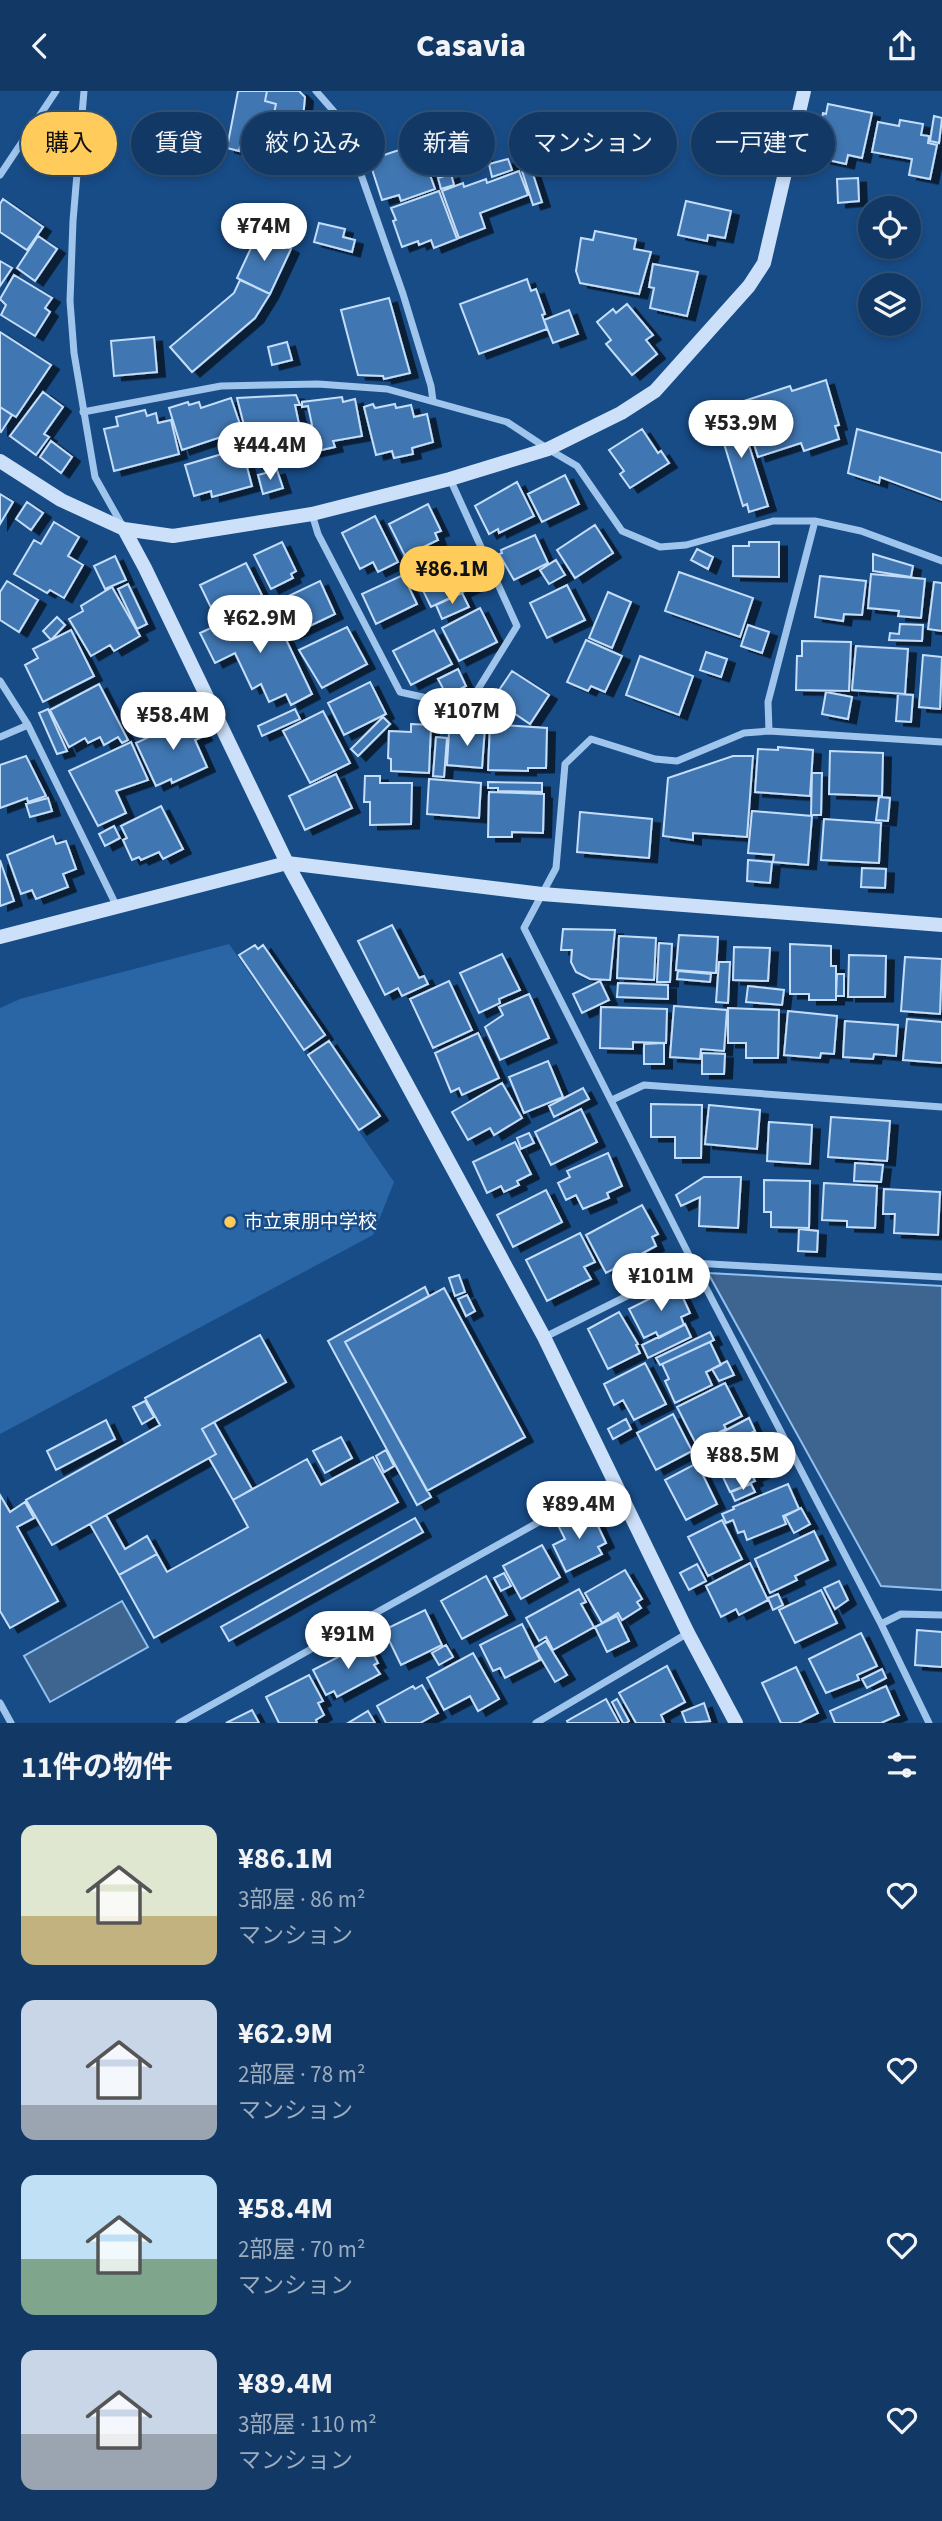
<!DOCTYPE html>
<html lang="ja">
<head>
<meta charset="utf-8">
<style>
	:root { --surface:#123965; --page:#1b406b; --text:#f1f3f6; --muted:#9cacbf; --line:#315379; --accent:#ffcb5b }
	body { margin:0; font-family:"Source Sans 3","Noto Sans JP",sans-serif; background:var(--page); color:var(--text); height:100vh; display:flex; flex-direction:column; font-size:26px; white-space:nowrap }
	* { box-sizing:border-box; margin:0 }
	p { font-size:23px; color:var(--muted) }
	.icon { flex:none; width:38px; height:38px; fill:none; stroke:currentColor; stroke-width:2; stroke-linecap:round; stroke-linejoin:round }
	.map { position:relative; height:1632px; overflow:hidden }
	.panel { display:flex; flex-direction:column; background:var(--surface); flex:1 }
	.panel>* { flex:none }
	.top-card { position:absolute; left:21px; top:21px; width:901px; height:63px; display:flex; gap:14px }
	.controls { position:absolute; left:858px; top:105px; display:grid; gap:14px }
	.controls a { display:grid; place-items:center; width:63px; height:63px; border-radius:50%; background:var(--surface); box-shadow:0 4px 10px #0003,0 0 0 2px var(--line); font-size:35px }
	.price { position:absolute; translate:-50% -60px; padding:0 16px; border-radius:24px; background:#fff; color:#222; font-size:23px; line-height:46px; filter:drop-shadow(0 2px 4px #0008) }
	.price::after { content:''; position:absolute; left:50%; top:42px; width:21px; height:16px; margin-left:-10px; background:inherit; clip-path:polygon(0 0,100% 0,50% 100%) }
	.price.on { background:var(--accent); color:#111 }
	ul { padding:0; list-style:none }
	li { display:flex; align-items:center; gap:21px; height:175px; padding:0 21px }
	li span { display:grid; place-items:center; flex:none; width:196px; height:140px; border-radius:14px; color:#555 }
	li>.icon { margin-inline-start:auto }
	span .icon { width:84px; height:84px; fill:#fffc; stroke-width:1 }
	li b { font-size:30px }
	h2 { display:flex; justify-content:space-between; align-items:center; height:84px; padding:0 21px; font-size:30px }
	.pill { padding:0 24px; border-radius:32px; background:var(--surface); box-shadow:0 4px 10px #0003,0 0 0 2px var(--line); font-size:24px; line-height:63px }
	.pill.on { background:var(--accent); color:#111 }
	header { display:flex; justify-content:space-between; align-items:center; height:91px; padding:0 21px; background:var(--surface); font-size:32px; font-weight:800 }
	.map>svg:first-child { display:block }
	.green { fill:#2a66a6 }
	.water { fill:#3e6490; stroke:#91c0f0; stroke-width:2 }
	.building { fill:#4076b1; stroke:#c4defa; stroke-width:2; filter:url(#shadow) }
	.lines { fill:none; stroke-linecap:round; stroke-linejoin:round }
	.street { stroke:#9fc5ed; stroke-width:7 }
	.secondary { stroke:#cce1f9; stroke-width:14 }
	.poi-dot { fill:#ffcb5b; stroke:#184c87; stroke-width:2.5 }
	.labels { text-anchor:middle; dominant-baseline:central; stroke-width:5; stroke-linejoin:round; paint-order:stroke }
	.poi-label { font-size:19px; fill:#fff; stroke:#184c87; text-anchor:start }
</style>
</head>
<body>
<header><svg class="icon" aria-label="back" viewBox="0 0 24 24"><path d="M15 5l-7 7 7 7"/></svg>Casavia<svg class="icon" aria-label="share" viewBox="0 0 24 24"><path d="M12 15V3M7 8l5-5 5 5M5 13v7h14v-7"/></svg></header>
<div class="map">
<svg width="942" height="1632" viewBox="0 0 942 1632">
	<defs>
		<filter id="shadow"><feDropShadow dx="8" dy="4.5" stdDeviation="0" flood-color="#0009"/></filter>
	</defs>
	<rect width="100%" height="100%" fill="#184c87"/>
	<path class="green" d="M229 853 394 1091 373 1144 0 1343V917L20 908Z"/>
	<path class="water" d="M708 1182 942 1195V1499L881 1495Z
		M122 1510 148 1556 50 1611 24 1565Z"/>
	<path class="building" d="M238 0H267L265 10 276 13 271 36 280 38 277 57 262 54 260 64 245 61 247 52 241 51 239 60 227 57Z
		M267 0H299L305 6 302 37 272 32 276 13 265 10Z
		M828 13 872 22 862 67 848 64 846 73 814 66 823 22 826 23Z
		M934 25 942 27 939 52 930 50Z
		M900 29 923 33 921 44 929 45 928 52 937 54 930 88 909 84 912 68 872 61 878 31 899 35Z
		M480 36 485 52 480 53 485 67 433 83 424 53Z
		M420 56 435 98 401 110 399 104 382 109 369 69 402 58 403 62Z
		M508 68 512 79 492 86 489 73Z
		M531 77 542 111 533 114 522 80Z
		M519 80 528 104 480 122 485 137 459 147 442 100 463 92 464 96 486 88 487 92Z
		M451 83 454 94 441 98 438 87Z
		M858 87 859 110 838 112 837 88Z
		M439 100 457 148 434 157 431 149 419 154 418 150 402 156 393 130 396 129 391 117Z
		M3 108 43 136 27 159 0 141V113Z
		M686 110 731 120 725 147 708 144 707 150 678 144Z
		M319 132 345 138 343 146 355 149 352 161 314 151Z
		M595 140 636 148 634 158 651 161 639 203 580 192 576 180 581 147 593 149Z
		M258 142 291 158 270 203 237 187Z
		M38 145 57 158 35 190 17 177Z
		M0 170 12 177 0 195Z
		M653 173 698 181 687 225 650 217 654 197 649 196Z
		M14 184 52 207 45 217 50 221 35 245 1 224 6 214 0 208Z
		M527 188 531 200 536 198 545 223 542 224 547 238 479 263 460 213Z
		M240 189 270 203 255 227 192 281 170 256 234 202Z
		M389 207 410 282 384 288 383 285 358 284 341 219Z
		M627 213 653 244 646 249 657 263 632 284 606 253 611 249 597 231 613 218 616 222Z
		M569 219 578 243 553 252 544 229Z
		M0 241 51 274 16 326 0 316Z
		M154 246 157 281 114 285 111 250Z
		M287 251 292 269 272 274 268 256Z
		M826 289 839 334 835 335 839 348 804 360 801 352 758 366 741 311 790 295 792 300Z
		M43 301 63 316 44 343 49 346 36 364 10 345Z
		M296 304 300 314H295L303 352 282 357 285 367 254 373 237 307Z
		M342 306 343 311 355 308 362 345 333 350 335 356 313 361 308 335 312 334 308 315 302 316V311Z
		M231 307 247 354 232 359 227 344 182 359 169 317 188 311 189 314 199 311 201 317Z
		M373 313 375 317 395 313 396 317 411 314 414 326 427 323 433 351 412 357 413 363 394 367 392 360 376 364 364 316Z
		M0 316 12 324 1 341 0 340Z
		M737 316 768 415 749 421 747 413 743 415 715 323Z
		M145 319 147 325 156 322 158 332 171 329 179 363 114 380 104 338 118 335 116 326Z
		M642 338 658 362 661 360 669 372 630 397 620 383 624 380 609 359Z
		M857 338 942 362V409L880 386 879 392 848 382Z
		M51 350 72 366 61 382 40 366Z
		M242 357 252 395 212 406 211 400 194 405 185 374Z
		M277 379 283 397 263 403 258 384Z
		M565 384 579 413 542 431 528 403Z
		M517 391 534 425 499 442 498 438 489 443 475 415Z
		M0 403 13 411 0 433Z
		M27 411 43 422 31 439 16 428Z
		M428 413 441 440 435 442 438 449 405 465 389 433Z
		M375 425 398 471 378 481 373 471 360 478 342 442Z
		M54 431 79 446 68 465 83 474 64 507 50 499 47 502 14 483 34 449 41 453Z
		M595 434 613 462 575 487 557 459Z
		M535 444 548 472 514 489 499 463 502 462 501 459Z
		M282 451 296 480 291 483 293 487 271 498 254 464Z
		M749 451H779V486L733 485V455H749Z
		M697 458 713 466 708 478 691 469Z
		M459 462 475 495 431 516 415 483Z
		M873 463 913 475 911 486 873 480Z
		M115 465 126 489 105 498 94 475Z
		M556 469 565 484 549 493 540 479Z
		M246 472 262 504 216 527 200 494Z
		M679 481 753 507 740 546 665 520Z
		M871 483 925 488 921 527 898 525 899 520 868 517Z
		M403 484 417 513 376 533 362 503Z
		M820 485 866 490 862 524 844 523 843 530 815 526Z
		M7 490 38 509 19 541 0 529V501Z
		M320 490 335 523 293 543 278 510Z
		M934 491 942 492V540L928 538Z
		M128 493 147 533 137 538 118 498Z
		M567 494 585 529 547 547 530 512Z
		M112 496 140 545 114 560 110 554 91 565 69 528 83 520 81 515Z
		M608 501 631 511 612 557 589 547Z
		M462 502 469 516 442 528 436 514Z
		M480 517 497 551 459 570 442 537Z
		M252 518 258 531 274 523 312 603 291 614 286 603 269 611 261 593 252 598 235 562 215 572 200 542Z
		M57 526 65 534 51 549 43 540Z
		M900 533 923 534 922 550 889 549 890 542 899 543Z
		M748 534 769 541 762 562 741 555Z
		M347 536 367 573 322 597 299 559Z
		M71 539 94 585 43 611 25 574 38 567 33 558Z
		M434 539 452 573 411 594 393 560Z
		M586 549 622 565 605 601 591 595 588 600 567 591Z
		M802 550 851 551 849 600 796 599 797 565H802Z
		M856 555 908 558 905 603 852 599Z
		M706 561 727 568 721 586 700 579Z
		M923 564 942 566 940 618 919 616Z
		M640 565 693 585 679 624 626 604Z
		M458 578 466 595 447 605 438 588Z
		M512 580 549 604 530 633 493 608Z
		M370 591 386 623 344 644 328 612Z
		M99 593 128 649 122 652 118 646 104 654 100 646 88 652 85 647 69 656 50 619Z
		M826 601 852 606 848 628 822 623Z
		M898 603 913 604 911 631 896 630Z
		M48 618 67 660 57 663 39 622Z
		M295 618 300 628 262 645 258 635Z
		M323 620 350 672 310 692 283 640Z
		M194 625 204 645 195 649 207 676 172 692 171 688 156 695 136 652Z
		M383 626 390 633 358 665 351 658Z
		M411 633 431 634 429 682 391 680V668L388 667 389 640 411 641Z
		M490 633 547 637 546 677H528V680L488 679Z
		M463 635 485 636 482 677 447 674 449 642H463Z
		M436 646 447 647 444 686 433 685Z
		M131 651 148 689 116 700 126 722 98 735 69 680Z
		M778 656 813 659 810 705 755 701 758 658 778 659Z
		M830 660 883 662 882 705 829 703Z
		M26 665 46 705 28 711 27 707 0 717V674Z
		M733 665H753L747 746 693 742V749L663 745 668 687Z
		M812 682H822L821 724H811Z
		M336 683 352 717 305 739 289 705Z
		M365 685H380V692H412L411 733 370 734V711H364Z
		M429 688 481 692 479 727 427 723Z
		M488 691 542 692V701L498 700V697H488Z
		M489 701 544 703 543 742 512 741V746H488Z
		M879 706 890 707 888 730 876 729Z
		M48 707 52 720 30 726 26 713Z
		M161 715 183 758 163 768 159 761 141 769 139 766 132 769 123 749 127 747 121 735Z
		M752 720 812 725 808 774 773 771 774 764 748 762Z
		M580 721 652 728 649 767 577 761Z
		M824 728 881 732 879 772 821 769Z
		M114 735 120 747 105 755 99 743Z
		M53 745 56 753 66 750 76 778 63 783 68 796 36 808 32 799 21 803 7 764Z
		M0 769 14 810 0 815Z
		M748 769 772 771 770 792 747 790Z
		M862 777 886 778 885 797 861 796Z
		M392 834 419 887 424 885 428 893 402 905 398 897 385 904 358 850Z
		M563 838 615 839 610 889 590 888 576 881 571 871 572 859H561Z
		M679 844 718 846 716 882 676 879Z
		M619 845 656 847 654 889 617 887Z
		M659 852 672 853 670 891H657Z
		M790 853 831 855V875H836V909H809V903H790Z
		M255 854 258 858 263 854 325 944 304 959 239 864Z
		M734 856 770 857 768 890 733 889Z
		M502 863 520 899 499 908 500 912 479 922 460 882Z
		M849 864 886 865 885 906H848Z
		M905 866 942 868 940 923 901 920Z
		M719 871H730L728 912 716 911Z
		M678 880 711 883 710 891 677 888Z
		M837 883H844V905H836Z
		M449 890 472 939 433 957 410 908Z
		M600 890 609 909 582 922 573 903Z
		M618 892 668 894V908L617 906Z
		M748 895 784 899 782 914 746 911Z
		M529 903 549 947 500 969 485 936 503 924 499 916Z
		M674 915 727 919 724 960 701 958 700 968 670 966Z
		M601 916 667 918 666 952 633 951V958L600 957Z
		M728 917 779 919 778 967H746V952H728Z
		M788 920 837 925 834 963 821 962 820 967 784 964Z
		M907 928 942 931V972L903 969Z
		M845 930 898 934 896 965 874 963 873 968 843 966Z
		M478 942 499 987 462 1004 459 997 451 1001 435 962Z
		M329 950 380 1025 359 1039 308 964Z
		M664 952V973H644V953Z
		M702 962 725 963 724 983H702Z
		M548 970 563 1006 524 1022 509 986Z
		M502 992 522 1027 494 1044 490 1037 468 1049 452 1021Z
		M583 997 589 1008 554 1026 549 1015Z
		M651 1013 702 1014 701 1067H675V1046H651Z
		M709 1014 760 1019 757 1058 705 1053Z
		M581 1018 597 1051 551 1074 535 1041Z
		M831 1026 890 1030 887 1070 828 1066Z
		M769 1031 812 1034 810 1073 767 1070Z
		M529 1042 534 1052 521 1058 517 1047Z
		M515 1051 531 1083 517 1090 519 1094 504 1101 501 1095 487 1102 473 1071Z
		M608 1062 622 1095 607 1102 609 1107 583 1118 576 1104 566 1109 558 1092 570 1086 567 1080Z
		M855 1072 883 1074 881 1091 854 1090Z
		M704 1086H741L738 1137 699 1135 700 1106 681 1115 676 1104Z
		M764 1089 810 1090 809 1137 771 1136V1121H764Z
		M824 1092 877 1095 875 1137 847 1136V1130L822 1129Z
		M884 1098 940 1101 938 1144 894 1142 895 1123H883Z
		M546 1099 562 1131 513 1156 497 1124Z
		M642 1114 658 1143 652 1146 656 1155 606 1182 586 1144Z
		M799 1138 818 1140 817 1161 798 1160Z
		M580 1142 595 1171 584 1176 591 1188 547 1210 526 1169Z
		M459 1184 465 1201 455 1205 449 1187Z
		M677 1194 690 1222 681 1226 684 1234 659 1247 656 1241 644 1247 629 1218Z
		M425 1196 429 1205 345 1251 431 1406 417 1414 328 1250Z
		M444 1197 525 1346 427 1400 345 1251Z
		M467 1204 475 1220 466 1225 458 1208Z
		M619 1221 638 1253 636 1254 640 1262 608 1278 588 1238Z
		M685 1233 691 1246 648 1267 642 1254Z
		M710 1241 714 1249 660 1274 656 1267Z
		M260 1244 286 1291 202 1338 216 1363 52 1454 26 1409 160 1334 145 1307Z
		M710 1251 721 1274 706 1281 712 1294 675 1312 665 1290 669 1288 662 1273Z
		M727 1270 734 1284 719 1290 712 1278Z
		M645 1272 666 1313 634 1329 623 1309 614 1314 604 1293Z
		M725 1292 742 1325 724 1334 726 1338 696 1353 677 1316Z
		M145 1310 154 1326 142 1333 133 1316Z
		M673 1323 692 1360 656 1379 637 1342Z
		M749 1327 755 1340 721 1357 715 1345Z
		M626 1328 631 1338 613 1348 608 1338Z
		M106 1329 115 1348 56 1379 47 1360Z
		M214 1331 252 1398 233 1409 209 1367 216 1363 202 1338Z
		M759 1344 774 1376 753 1386 755 1390 730 1401 713 1365Z
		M341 1346 352 1367 325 1382 313 1360Z
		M386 1359 394 1375 384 1381 376 1365Z
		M373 1366 398 1411 154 1547 119 1484 157 1463 167 1481 248 1436 233 1409 307 1368 321 1394Z
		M697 1372 717 1413 686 1429 665 1389Z
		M751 1393 755 1401 735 1410 731 1401Z
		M788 1393 799 1418 783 1425 786 1433 747 1449 744 1440 738 1442 733 1429 726 1432 722 1423 734 1418 733 1416Z
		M0 1404 10 1421 25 1411 34 1427 17 1436 58 1510 10 1537 0 1520Z
		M801 1417 810 1433 794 1442 785 1425Z
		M590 1418 606 1452 598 1456 602 1463 566 1481 553 1454 565 1448 558 1434Z
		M106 1424 125 1458 147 1445 157 1463 119 1484 90 1433Z
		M415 1427 423 1441 229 1550 221 1536Z
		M722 1429 742 1468 708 1485 688 1446Z
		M814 1440 828 1469 795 1485 797 1489 770 1502 755 1468Z
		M542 1454 560 1486 521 1508 503 1475Z
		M750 1472 768 1509 739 1524 736 1518 721 1526 706 1495Z
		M697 1473 706 1490 689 1499 680 1482Z
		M625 1479 642 1508 637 1511 641 1517 622 1529 618 1522 602 1532 585 1502Z
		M504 1482 511 1495 501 1500 494 1487Z
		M486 1485 507 1524 462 1548 441 1510Z
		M839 1490 848 1509 835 1518 824 1497Z
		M579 1498 586 1511 581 1513 594 1536 553 1559 546 1546 539 1550 526 1527Z
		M821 1499 837 1532 795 1552 779 1519Z
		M778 1503 783 1514 773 1519 768 1507Z
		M425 1519 442 1554 401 1574 384 1539Z
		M617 1525 629 1550 607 1561 595 1536Z
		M522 1533 540 1569 505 1587 500 1577 493 1580 480 1554Z
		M917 1539 942 1541V1576L915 1574Z
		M861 1542 877 1575 857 1584 859 1589 826 1602 809 1568Z
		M546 1550 567 1584 555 1591 535 1557Z
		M367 1551 378 1572 374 1574 380 1583 337 1606 334 1600 326 1604 313 1579Z
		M446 1554 453 1566 439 1574 432 1562Z
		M473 1562 499 1608 478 1620 470 1605 444 1619 427 1587Z
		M667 1575 685 1611 661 1624 664 1631 662 1632H636L619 1602Z
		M796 1576 818 1622 798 1632H781L762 1592Z
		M882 1578 886 1587 867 1597 862 1588Z
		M309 1584 323 1610 318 1612 324 1624 316 1629 317 1632H279L266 1606Z
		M422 1594 438 1622 420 1632H386L377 1615 413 1595 415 1598Z
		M886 1595 899 1624 881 1632H835L830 1620Z
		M606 1608 619 1632H568L567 1630Z
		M617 1608 629 1630 626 1632H623L612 1611Z
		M704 1612 710 1630 686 1632 682 1621Z
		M252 1619 259 1632H226Z
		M368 1620 375 1632H348Z"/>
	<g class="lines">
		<path class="street" d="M84 0 73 130 70 210 74 262 95 386 122 434
			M316 0 337 24 352 58 403 203 431 295 433 310
			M0 84 56 0
			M83 321 221 295 318 293 387 298 507 331 548 358 577 375 622 440 660 456 686 454 773 430H815L861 440 942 470
			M312 423 318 443 400 601 467 616 517 535 450 388
			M0 590 28 634 117 816
			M769 640 768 611 815 430
			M0 646 28 634
			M612 1009 644 994 942 1016
			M545 1246 693 1172 942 1186
			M881 1533 901 1523 942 1524
			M0 1612 11 1632
			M179 1632 614 1389
			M536 1632 688 1542
			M929 1632 881 1533 693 1172 524 837 556 777 565 673 591 648 655 668 677 670 744 642 769 640 942 651"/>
		<path class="secondary" d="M0 370 61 409 124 438 145 477 287 772 544 1246 688 1542 736 1632
			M124 438 173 445 312 423 450 388 548 358 621 322 655 300 749 195 764 172 804 0
			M0 846 287 772 542 803 942 834"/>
	</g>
	<circle class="poi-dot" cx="230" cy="1131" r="7"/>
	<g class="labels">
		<g class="poi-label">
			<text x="244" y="1131">市立東朋中学校</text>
		</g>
	</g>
</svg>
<div class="controls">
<a><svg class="icon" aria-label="locate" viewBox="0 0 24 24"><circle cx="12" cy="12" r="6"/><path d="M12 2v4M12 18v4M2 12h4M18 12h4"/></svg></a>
<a><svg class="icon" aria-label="layers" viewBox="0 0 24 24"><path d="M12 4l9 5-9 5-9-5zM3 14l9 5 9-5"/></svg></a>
</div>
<b class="price" style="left:264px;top:172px">¥74M</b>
<b class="price" style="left:741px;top:369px">¥53.9M</b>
<b class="price" style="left:270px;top:391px">¥44.4M</b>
<b class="price on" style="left:452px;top:515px">¥86.1M</b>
<b class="price" style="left:260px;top:564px">¥62.9M</b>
<b class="price" style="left:467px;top:657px">¥107M</b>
<b class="price" style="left:173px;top:661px">¥58.4M</b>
<b class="price" style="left:661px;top:1222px">¥101M</b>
<b class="price" style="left:743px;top:1401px">¥88.5M</b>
<b class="price" style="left:579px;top:1450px">¥89.4M</b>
<b class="price" style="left:348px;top:1580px">¥91M</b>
<div class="top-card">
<a class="pill on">購入</a>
<a class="pill">賃貸</a>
<a class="pill">絞り込み</a>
<a class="pill">新着</a>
<a class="pill">マンション</a>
<a class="pill">一戸建て</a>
</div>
</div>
<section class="panel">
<h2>11件の物件<svg class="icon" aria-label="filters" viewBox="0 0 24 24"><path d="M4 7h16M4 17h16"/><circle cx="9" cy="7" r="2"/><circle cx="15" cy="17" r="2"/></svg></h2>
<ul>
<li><span style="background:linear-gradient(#dfe7d0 65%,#c2b280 0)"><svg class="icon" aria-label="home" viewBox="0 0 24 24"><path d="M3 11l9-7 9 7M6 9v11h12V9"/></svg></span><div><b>¥86.1M</b><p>3部屋 · 86 m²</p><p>マンション</p></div><svg class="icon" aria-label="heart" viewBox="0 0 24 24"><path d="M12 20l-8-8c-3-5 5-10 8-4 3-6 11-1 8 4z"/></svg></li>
<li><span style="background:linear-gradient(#c9d6e8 75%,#9aa5b1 0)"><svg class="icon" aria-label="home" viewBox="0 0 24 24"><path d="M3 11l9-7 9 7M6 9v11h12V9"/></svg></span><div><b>¥62.9M</b><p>2部屋 · 78 m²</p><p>マンション</p></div><svg class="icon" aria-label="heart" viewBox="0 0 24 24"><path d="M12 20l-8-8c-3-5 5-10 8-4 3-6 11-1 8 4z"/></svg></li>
<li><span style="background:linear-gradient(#bfe0f5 60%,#7fa58c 0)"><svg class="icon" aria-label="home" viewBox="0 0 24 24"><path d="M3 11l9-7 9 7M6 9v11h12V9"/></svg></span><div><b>¥58.4M</b><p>2部屋 · 70 m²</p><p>マンション</p></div><svg class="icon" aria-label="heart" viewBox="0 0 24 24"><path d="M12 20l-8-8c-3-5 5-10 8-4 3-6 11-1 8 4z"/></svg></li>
<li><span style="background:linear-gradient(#c9d6e8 60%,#9aa5b1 0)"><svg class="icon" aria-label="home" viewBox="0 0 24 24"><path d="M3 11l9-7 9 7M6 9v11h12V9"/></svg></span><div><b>¥89.4M</b><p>3部屋 · 110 m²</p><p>マンション</p></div><svg class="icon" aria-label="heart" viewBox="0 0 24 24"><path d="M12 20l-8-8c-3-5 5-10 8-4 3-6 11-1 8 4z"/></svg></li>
</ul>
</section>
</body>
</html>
